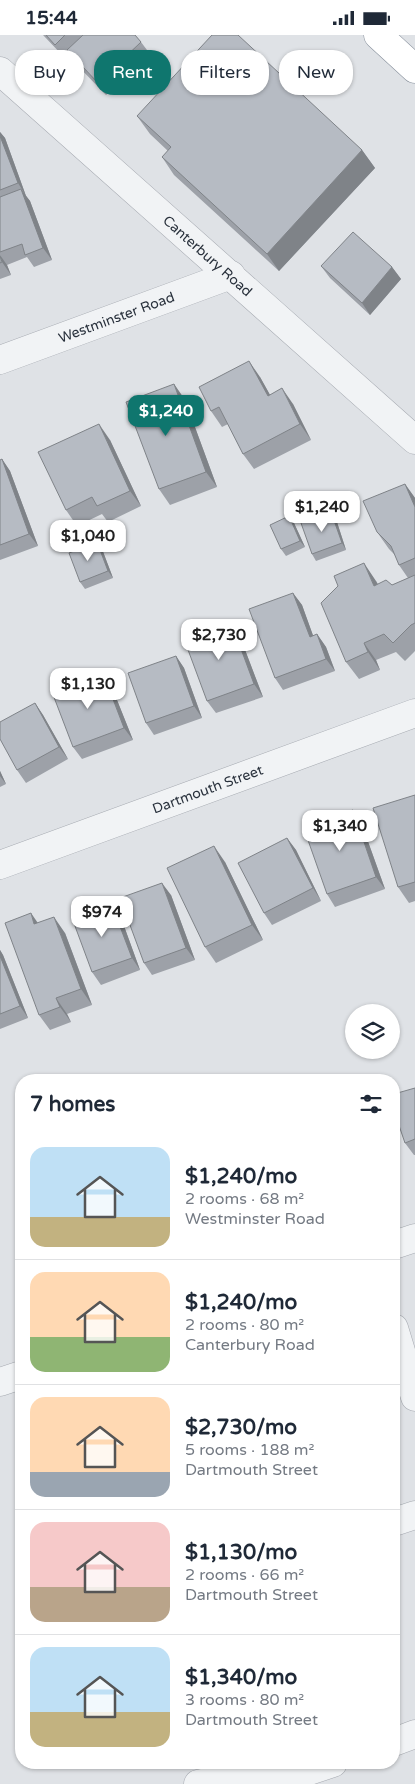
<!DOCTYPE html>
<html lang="en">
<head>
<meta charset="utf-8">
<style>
	:root { --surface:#fff; --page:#f2f2f3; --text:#1f2937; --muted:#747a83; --line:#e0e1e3; --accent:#0f766e }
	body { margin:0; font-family:"Varela Round",sans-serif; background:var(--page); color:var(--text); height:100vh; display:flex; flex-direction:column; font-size:19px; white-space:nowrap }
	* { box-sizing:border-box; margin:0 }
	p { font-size:16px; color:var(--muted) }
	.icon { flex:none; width:28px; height:28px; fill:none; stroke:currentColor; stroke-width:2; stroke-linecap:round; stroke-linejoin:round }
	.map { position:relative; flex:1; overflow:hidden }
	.details { position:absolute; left:15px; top:1039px; width:385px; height:695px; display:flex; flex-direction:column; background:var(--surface); border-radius:20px; box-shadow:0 1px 4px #0004 }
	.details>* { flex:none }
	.top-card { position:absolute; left:15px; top:15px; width:385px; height:45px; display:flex; gap:10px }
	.buttons { position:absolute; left:345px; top:969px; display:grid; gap:10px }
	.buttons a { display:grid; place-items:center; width:55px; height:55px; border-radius:50%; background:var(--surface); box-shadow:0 1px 4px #0004; font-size:25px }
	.price { position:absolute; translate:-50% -42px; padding:0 11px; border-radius:10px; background:#fff; color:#222; font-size:16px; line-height:32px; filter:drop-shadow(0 1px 2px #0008) }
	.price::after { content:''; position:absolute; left:50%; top:30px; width:15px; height:11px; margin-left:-8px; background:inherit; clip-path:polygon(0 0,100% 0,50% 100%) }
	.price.current { background:var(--accent); color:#fff }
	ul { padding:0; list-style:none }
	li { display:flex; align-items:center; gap:15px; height:125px; padding:0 15px }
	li+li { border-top:1px solid var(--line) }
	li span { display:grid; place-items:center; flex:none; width:140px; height:100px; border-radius:15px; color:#555 }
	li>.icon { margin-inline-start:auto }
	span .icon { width:60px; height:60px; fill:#fffc; stroke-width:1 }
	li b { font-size:21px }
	h2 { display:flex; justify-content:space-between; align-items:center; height:60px; padding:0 15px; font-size:21px }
	.tag { padding:0 18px; border-radius:20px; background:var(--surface); box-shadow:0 1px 4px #0004; font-size:18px; line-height:45px }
	.tag.current { background:var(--accent); color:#fff }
	.status { display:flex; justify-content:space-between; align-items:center; height:35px; padding:0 25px; background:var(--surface); direction:ltr }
	.status svg { height:14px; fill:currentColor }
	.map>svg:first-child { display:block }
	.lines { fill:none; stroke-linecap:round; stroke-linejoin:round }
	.minor-casing { stroke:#a5a9b0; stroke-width:29 }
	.highway-casing { stroke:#87909c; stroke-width:29 }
	.minor { stroke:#f1f3f5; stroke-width:28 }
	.highway { stroke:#fff; stroke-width:28 }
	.wall { fill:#9da1a8 }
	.shaded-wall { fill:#7f8388 }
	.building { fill:#b6bbc3; stroke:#7f8388 }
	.labels { text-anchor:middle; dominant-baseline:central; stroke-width:4; stroke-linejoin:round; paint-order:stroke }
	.street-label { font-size:14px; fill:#29313c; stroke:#eef1f4 }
</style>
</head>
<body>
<div class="status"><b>15:44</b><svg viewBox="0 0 49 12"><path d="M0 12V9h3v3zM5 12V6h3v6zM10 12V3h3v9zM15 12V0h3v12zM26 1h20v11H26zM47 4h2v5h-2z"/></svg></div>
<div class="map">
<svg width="415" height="1749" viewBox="0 0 415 1749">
	<rect width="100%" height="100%" fill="#dfe2e6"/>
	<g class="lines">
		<defs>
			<g id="minor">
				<path id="s1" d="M0 36 415 405"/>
				<path id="s2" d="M0 325 231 240"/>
				<path id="s3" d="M0 830 415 678"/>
				<path d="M394 1210 415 1203"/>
				<path d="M394 1293 415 1362"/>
				<path d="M0 1347 21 1340"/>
				<path d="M394 1487 415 1480"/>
				<path d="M394 1707 415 1699"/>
				<path d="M292 1748 306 1737 333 1728"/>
				<path d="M198 1749 257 1736 306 1737"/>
			</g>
			<path id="highway" d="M378 0 415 34"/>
		</defs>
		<use href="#minor" class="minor-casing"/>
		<use href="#highway" class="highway-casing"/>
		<use href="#minor" class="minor"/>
		<use href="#highway" class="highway"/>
	</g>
	<path class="wall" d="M43 0H135L141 7 150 19 106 60 75 28 68 18 64 22Z
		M137 81 362 115 375 133 279 236 174 140 162 122 168 116 150 99Z
		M0 97 5 103 26 161 30 166 52 225 34 232 27 222 7 230 11 240 0 244Z
		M321 231 392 232 401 244 370 280 330 243Z
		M260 342 270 360 293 369 311 405 254 434 243 419 228 389 222 392 211 376Z
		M174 349 185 365 217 452 170 470 159 454Z
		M110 405 141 471 108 487 102 479 77 491 66 475Z
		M2 424 10 436 38 511 0 525V425Z
		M405 449 415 463V616L405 626 396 617 376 625 380 635 359 644 346 627 376 546 378 549 392 550 408 543 399 530 395 520 389 514 377 497Z
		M289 481 294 488 305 512 286 521 281 514Z
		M336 484 346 515 316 526 312 519Z
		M102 514 113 543 85 554 80 547Z
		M293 558 302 570 313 601 317 599 326 612 335 636 283 655 275 643Z
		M231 587 239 599 263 662 216 678 207 666Z
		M176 621 184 633 202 683 154 700 146 688Z
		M111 650 133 705 82 724 73 712Z
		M35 668 43 680 68 724 26 748 17 735Z
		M0 736 6 749 0 752Z
		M415 760V866L409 868 398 852Z
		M353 775 361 787 385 854 335 872 327 859Z
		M287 803 296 815 321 866 272 890 264 878Z
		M225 827 263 905 216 928 205 912Z
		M171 860 195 925 152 940 144 928Z
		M111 868 120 880 140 935 101 950 92 937Z
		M65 898 92 970 67 979 71 987 50 995 39 980Z
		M0 915 3 920 28 983 0 994Z
		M415 1053V1120H414L405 1108Z
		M394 1126 397 1133 394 1135Z"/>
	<path class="shaded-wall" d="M0 97 5 103 26 161 18 148 0 101Z
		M362 115 375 133 279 236 267 219Z
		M21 154 30 166 52 225 43 213Z
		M0 220 7 230 11 240 2 227Z
		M392 232 401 244 370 280 362 268Z
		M249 326 260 342 279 376 268 361Z
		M174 349 185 365 217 452 206 437Z
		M282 353 293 369 311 405 300 389Z
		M99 389 110 405 141 471 130 456Z
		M2 424 10 436 38 511 29 499Z
		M405 449 415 463V472Z
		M331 477 336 484 346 515 342 508Z
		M289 481 294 488 305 512 300 506Z
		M97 507 102 514 113 543 108 536Z
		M364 528 376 546 386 568 374 551Z
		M293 558 302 570 318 614 310 602Z
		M231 587 239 599 263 662 254 649Z
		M317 599 326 612 335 636 326 624Z
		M364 608 376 625 380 635 368 617Z
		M176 621 184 633 202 683 194 671Z
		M103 638 111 650 133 705 124 693Z
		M35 668 43 680 68 724 59 712Z
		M0 736 6 749 0 741Z
		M353 775 361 787 385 854 376 842Z
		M287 803 296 815 321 866 313 853Z
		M214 811 225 827 263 905 252 890Z
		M162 848 171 860 195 925 186 913Z
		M111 868 120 880 140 935 132 923Z
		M31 878 42 894 34 889Z
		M54 882 65 898 92 970 81 954Z
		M0 915 3 920 28 983 20 971 0 921Z
		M56 963 67 979 71 987 60 972Z"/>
	<path class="building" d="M46 0H65L55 10Z
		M83 0H135L141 7 98 48 67 15Z
		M212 0H238L362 115 267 219 162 122 171 112 137 81Z
		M0 101 18 148 0 155Z
		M21 154 43 213 25 220 22 209 0 217V162Z
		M353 197 392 232 362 268 321 231Z
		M0 221 2 227 0 228Z
		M249 326 268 361 282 353 300 389 243 419 219 372 211 376 199 352Z
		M174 349 206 437 159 454 126 367Z
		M99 389 130 456 97 471 92 462 66 475 38 417Z
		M2 424 29 499 0 510V425Z
		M405 449 415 472V523L399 530 391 511 377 497 363 466Z
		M331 477 342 508 312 519 301 488Z
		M289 481 300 506 281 514 270 490Z
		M97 507 108 536 80 547 69 518Z
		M364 528 374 551 386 545 392 550 415 540V588L411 590 393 608 384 599 364 608 368 617 346 627 321 568 338 551 334 541Z
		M293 558 310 602 317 599 326 624 275 643 249 574Z
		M231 587 254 649 207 666 184 604Z
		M176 621 194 671 146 688 128 638Z
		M103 638 124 693 73 712 52 657Z
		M35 668 59 712 17 735 0 704V687Z
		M415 760V847L398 852 373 773Z
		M353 775 376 842 327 859 303 791Z
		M287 803 313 853 264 878 238 828Z
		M214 811 252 890 205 912 167 833Z
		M162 848 186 913 144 928 120 863Z
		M111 868 132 923 92 937 72 883Z
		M31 878 34 889 54 882 81 954 56 963 60 972 39 980 5 888Z
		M0 921 20 971 0 979Z
		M415 1053V1104L405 1108 394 1076V1059Z"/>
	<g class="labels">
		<g class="street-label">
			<text stroke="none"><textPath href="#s1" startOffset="278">Canterbury Road</textPath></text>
			<text stroke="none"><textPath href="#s2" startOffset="124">Westminster Road</textPath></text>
			<text stroke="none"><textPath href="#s3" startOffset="221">Dartmouth Street</textPath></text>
		</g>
	</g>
</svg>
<div class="buttons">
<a><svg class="icon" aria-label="layers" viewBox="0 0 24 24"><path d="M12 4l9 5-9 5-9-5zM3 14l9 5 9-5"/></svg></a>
</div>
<b class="price current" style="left:166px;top:402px">$1,240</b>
<b class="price" style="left:322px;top:498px">$1,240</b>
<b class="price" style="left:88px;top:527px">$1,040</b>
<b class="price" style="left:219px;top:626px">$2,730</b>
<b class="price" style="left:88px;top:675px">$1,130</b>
<b class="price" style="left:340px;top:817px">$1,340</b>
<b class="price" style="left:102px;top:903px">$974</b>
<div class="top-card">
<a class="tag">Buy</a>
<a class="tag current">Rent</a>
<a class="tag">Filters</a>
<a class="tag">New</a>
</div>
<section class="details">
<h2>7 homes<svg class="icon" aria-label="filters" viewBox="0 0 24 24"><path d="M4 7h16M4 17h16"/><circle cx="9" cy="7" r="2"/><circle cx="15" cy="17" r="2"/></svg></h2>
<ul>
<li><span style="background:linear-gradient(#bfe0f5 70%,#c2b280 0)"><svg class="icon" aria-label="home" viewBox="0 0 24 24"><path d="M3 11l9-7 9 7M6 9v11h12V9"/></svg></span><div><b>$1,240/mo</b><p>2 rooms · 68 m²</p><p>Westminster Road</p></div></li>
<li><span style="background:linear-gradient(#ffd9b3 65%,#8fb573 0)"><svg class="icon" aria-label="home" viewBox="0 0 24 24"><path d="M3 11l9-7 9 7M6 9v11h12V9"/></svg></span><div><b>$1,240/mo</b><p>2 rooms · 80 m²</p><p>Canterbury Road</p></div></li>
<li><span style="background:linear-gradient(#ffd9b3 75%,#9aa5b1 0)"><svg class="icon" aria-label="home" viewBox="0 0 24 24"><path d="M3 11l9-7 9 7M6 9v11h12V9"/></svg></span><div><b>$2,730/mo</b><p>5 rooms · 188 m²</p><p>Dartmouth Street</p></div></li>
<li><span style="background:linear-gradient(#f6c9c9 65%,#b9a48a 0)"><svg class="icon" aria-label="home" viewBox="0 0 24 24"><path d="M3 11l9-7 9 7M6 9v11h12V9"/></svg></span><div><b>$1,130/mo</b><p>2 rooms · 66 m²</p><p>Dartmouth Street</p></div></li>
<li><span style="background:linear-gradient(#bfe0f5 65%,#c2b280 0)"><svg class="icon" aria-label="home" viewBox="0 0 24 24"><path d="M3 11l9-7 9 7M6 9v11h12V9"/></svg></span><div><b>$1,340/mo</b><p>3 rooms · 80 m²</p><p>Dartmouth Street</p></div></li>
</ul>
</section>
</div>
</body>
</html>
